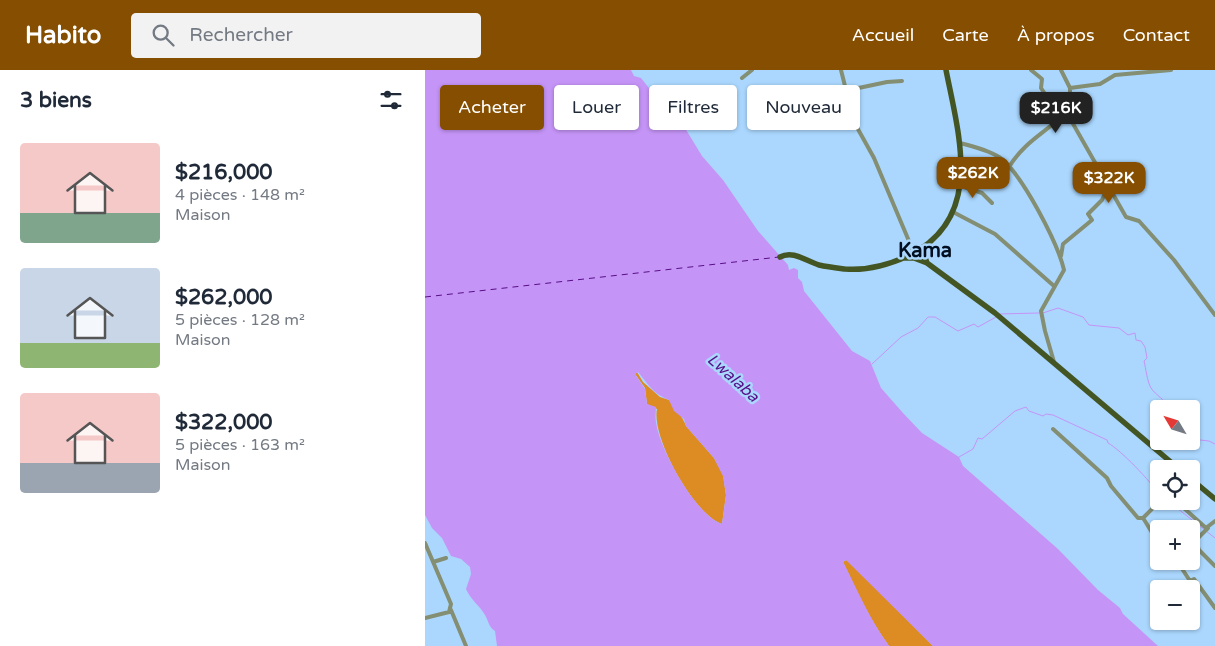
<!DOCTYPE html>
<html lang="fr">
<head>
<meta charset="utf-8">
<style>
	:root { --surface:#fff; --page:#f2f2f3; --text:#1f2937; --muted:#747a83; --accent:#854e00 }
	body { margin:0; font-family:"Varela Round",sans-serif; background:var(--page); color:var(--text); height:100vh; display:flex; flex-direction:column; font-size:19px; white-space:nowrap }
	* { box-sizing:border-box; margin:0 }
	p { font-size:16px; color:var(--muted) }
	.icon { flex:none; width:28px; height:28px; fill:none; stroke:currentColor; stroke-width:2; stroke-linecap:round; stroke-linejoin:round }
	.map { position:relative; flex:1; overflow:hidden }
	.sheet { display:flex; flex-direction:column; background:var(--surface); width:425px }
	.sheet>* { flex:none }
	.banner { position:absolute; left:15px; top:15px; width:475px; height:45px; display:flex; gap:10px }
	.needle { width:32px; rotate:308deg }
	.tools { position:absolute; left:725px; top:330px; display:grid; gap:10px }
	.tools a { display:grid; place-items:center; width:50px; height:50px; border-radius:5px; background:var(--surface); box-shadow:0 1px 4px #0004; font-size:25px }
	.price { position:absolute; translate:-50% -42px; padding:0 11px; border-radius:10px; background:var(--accent); color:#fff; font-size:16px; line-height:32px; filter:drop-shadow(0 1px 2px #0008) }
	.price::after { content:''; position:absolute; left:50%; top:30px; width:15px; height:11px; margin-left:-8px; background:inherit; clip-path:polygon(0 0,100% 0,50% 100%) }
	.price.active { background:#222; color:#fff }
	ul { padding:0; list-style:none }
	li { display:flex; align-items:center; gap:15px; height:125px; padding:0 20px }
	li span { display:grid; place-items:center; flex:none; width:140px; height:100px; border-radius:5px; color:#555 }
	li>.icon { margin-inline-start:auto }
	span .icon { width:60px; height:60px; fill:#fffc; stroke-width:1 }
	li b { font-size:21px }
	h2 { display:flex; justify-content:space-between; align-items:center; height:60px; padding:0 20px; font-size:21px }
	.chip { padding:0 18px; border-radius:5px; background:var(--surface); box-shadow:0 1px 4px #0004; font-size:18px; line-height:45px }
	.chip.active { background:var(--accent); color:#fff }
	header { display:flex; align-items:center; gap:30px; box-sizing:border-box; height:70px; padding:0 25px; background:var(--accent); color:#fff }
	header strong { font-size:24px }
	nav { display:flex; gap:28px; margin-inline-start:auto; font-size:18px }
	.search { width:350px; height:45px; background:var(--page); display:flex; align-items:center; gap:12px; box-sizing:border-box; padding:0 18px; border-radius:5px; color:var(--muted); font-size:19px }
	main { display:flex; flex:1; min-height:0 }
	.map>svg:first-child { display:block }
	.forest { fill:#dd8b23 }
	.water { fill:#c594f7; fill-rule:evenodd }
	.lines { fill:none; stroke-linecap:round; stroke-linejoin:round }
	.stream { stroke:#c594f7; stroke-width:1 }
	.ferry { stroke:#570e86; stroke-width:1; stroke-dasharray:6 5; stroke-linecap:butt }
	.street { stroke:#838e73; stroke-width:4 }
	.primary { stroke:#445524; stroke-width:5.5 }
	.labels { text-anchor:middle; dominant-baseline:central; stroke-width:5; stroke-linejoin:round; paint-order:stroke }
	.water-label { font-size:16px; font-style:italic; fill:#570e86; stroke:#abd7fe }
	.district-label { font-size:20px; font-weight:bold; fill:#000e1f; stroke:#abd7fe }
</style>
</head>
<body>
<header>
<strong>Habito</strong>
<div class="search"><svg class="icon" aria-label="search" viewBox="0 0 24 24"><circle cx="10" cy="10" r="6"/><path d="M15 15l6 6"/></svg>Rechercher</div>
<nav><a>Accueil</a><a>Carte</a><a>À propos</a><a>Contact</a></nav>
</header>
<main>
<section class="sheet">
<h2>3 biens<svg class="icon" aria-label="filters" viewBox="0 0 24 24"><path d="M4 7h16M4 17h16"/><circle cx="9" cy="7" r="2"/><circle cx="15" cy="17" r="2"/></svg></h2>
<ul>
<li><span style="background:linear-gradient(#f6c9c9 70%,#7fa58c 0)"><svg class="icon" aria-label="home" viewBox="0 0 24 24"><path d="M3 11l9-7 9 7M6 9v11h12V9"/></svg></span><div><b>$216,000</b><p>4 pièces · 148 m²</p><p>Maison</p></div></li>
<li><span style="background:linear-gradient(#c9d6e8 75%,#8fb573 0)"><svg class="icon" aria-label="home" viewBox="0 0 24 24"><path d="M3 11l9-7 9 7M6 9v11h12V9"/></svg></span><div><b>$262,000</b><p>5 pièces · 128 m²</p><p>Maison</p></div></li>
<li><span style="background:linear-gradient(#f6c9c9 70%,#9aa5b1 0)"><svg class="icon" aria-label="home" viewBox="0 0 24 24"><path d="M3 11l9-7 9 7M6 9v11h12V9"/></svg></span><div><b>$322,000</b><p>5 pièces · 163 m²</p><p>Maison</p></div></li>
</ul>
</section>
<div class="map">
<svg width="790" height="576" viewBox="0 0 790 576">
	<rect width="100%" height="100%" fill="#abd7fe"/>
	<path class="forest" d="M212 302 218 312 235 327 244 330C249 339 258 346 261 356L289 388 298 405 301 425 297 454C269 445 226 367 232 339L222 334 220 318 210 304Z
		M421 490 426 493 508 576H464C445 550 432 521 418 492Z"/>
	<path class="water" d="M0 0H206L209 6 216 8 253 55 260 58 277 86 298 110 333 161 363 195 364 200 369 198 373 200V208L377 212 379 221 427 281 445 291 456 318 478 343 497 363 534 387 538 396 633 479 673 520 695 538 698 544 733 576H508L421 490 418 492C433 521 445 550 464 576H72L70 561C63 556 64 552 60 545 55 536 45 529 41 519L46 504 45 497 36 489 26 486 17 468 7 458 0 445ZM213 302C223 314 228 324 244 330L249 341 259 349 261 356 289 388 298 406 301 425 297 454C271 446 234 378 231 352 230 347 231 342 231 337L222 334 220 319 210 304Z"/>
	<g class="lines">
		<path class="stream" d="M618 243 633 238 658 247 664 255 694 258 703 265 710 263 711 270 716 271 720 277 722 288 719 291C721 299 722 311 726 318 731 326 740 328 743 339
			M574 244 614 243
			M447 294 476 267 493 258 503 247H510L533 261 549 254 553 257 571 247
			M766 369 784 371 790 374
			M534 387 548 379 553 368 557 369 590 341 601 337 604 341 618 346 621 344 628 345 682 370 683 373C696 380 726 412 734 424
			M743 431 790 468"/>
		<path class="ferry" d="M0 227 354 187"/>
		<path class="street" d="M416 0 429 52 449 88 489 183
			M606 0 617 9 616 18 633 43 642 46 647 52 701 147 714 151 749 190 790 245
			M317 8 327 0
			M645 18 675 14 690 5 746 0
			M405 24 462 12 477 11
			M535 73C547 76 563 80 574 87 597 103 633 174 639 200L616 241 620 261 629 292
			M584 97C601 69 625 61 645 38V18L636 0
			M536 116 557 123 567 133
			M528 142 570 164 629 216
			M636 186 638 174 667 150 663 144 677 130 684 114
			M628 359 682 408 686 416 713 448H718L735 431
			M751 431 781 458 790 451
			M718 448C724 457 727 464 734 472
			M771 470 774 480 790 496
			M0 473 26 534 24 542 0 548
			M766 475 783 458
			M752 491 765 511 769 509 790 538
			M8 492 21 488
			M26 540 41 576"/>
		<path class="primary" d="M501 175 499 184 502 193
			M355 187C368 180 381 191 394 195 403 197 412 198 420 199 442 201 463 195 483 186 560 149 534 66 521 0
			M479 188H489L502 193 570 243 754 399
			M766 409 790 429"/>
	</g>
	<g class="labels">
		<g class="water-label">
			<text transform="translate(308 308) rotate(42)">Lwalaba</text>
		</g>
		<g class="district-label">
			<text x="500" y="181">Kama</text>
		</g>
	</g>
</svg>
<div class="tools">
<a><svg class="needle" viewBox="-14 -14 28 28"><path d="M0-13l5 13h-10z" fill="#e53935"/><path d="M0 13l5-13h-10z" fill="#747a83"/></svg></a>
<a><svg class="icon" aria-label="locate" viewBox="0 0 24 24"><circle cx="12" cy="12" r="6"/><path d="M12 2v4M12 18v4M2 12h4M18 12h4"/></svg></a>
<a>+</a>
<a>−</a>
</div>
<b class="price active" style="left:631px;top:64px">$216K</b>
<b class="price" style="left:548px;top:129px">$262K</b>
<b class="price" style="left:684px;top:134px">$322K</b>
<div class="banner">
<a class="chip active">Acheter</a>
<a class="chip">Louer</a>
<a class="chip">Filtres</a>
<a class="chip">Nouveau</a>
</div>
</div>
</main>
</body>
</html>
